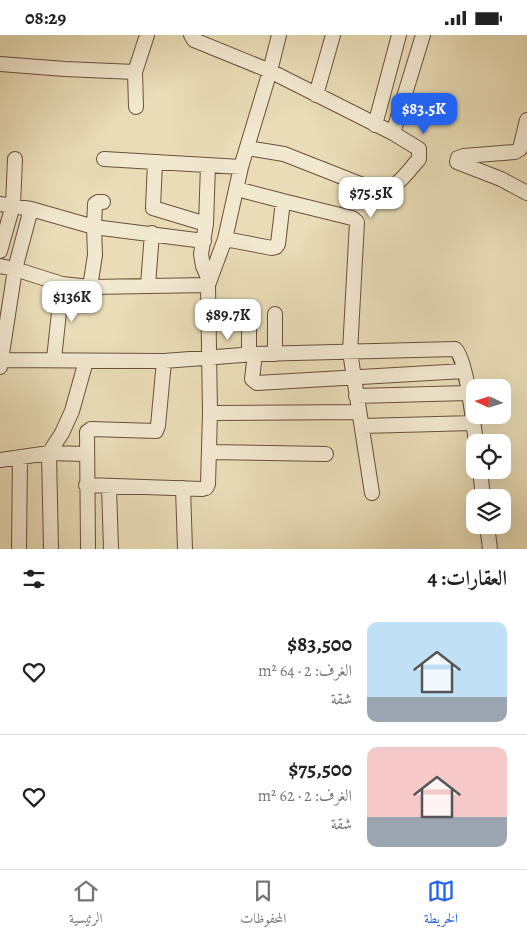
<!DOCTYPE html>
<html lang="ar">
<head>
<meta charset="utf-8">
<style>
	:root { --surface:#fff; --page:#f2f2f2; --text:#222; --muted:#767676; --line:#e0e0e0; --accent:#2563eb }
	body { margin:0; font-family:Alegreya,Amiri,serif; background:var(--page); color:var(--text); direction:rtl; height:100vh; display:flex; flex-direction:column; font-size:19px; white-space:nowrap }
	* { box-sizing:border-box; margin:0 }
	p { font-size:16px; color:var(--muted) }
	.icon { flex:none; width:28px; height:28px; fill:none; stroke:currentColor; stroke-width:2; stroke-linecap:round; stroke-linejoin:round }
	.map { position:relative; height:514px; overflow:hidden; direction:ltr }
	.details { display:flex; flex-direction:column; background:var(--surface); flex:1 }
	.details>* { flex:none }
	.needle { width:32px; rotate:274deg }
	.fabs { position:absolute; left:466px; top:344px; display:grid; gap:10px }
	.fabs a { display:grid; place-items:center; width:45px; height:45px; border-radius:10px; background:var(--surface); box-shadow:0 5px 20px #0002; font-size:25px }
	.price { position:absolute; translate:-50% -42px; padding:0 11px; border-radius:10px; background:#fff; color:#222; font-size:16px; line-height:32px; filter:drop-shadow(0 1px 2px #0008) }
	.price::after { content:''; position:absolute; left:50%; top:30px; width:15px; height:11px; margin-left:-8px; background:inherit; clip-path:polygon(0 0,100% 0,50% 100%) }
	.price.current { background:var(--accent); color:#fff }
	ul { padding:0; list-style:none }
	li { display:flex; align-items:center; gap:15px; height:125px; padding:0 20px }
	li+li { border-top:1px solid var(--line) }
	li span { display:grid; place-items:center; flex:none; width:140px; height:100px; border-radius:10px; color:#555 }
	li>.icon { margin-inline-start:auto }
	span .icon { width:60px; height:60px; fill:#fffc; stroke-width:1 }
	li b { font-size:21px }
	h2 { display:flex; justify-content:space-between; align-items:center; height:60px; padding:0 20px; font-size:21px }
	.status { display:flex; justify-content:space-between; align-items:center; height:35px; padding:0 25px; background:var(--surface); direction:ltr }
	.status svg { height:14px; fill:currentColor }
	.tabs { display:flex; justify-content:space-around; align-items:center; height:70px; border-top:1px solid var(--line); background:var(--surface); font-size:14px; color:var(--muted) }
	.tabs a { display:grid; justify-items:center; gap:2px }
	.tabs .current { color:var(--accent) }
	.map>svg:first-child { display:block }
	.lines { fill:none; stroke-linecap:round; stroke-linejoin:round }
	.minor-casing { stroke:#6c4f3b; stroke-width:16 }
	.minor { stroke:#f1e8d0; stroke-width:14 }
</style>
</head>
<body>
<div class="status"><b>08:29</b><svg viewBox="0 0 49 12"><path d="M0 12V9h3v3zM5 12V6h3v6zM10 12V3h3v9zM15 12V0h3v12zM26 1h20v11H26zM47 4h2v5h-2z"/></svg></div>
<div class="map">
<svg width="527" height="514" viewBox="0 0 527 514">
	<rect width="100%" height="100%" fill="#e9dcb6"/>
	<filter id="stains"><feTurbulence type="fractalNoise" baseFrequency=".004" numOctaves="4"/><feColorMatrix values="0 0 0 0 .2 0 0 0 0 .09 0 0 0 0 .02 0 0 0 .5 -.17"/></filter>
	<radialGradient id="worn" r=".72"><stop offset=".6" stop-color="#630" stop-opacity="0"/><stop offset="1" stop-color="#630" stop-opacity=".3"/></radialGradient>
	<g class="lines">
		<defs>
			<path id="minor" d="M191 0 194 5 270 36 393 98 419 114V124C408 136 396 156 378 156L284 119 247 113
				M0 29 65 34 135 37 147 0
				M135 37 136 72
				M316 60 333 0
				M527 85 520 114 515 117 464 121 458 123 457 127 501 144 527 158
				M375 90 399 0
				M393 98 423 0
				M104 124 241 132
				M155 127 153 173 206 189
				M208 130 206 189 201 219 203 231 209 245
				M283 166 352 183 357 187 350 317 372 458
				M0 169 31 174 94 192 95 169 98 167H103
				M225 204 272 213 276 212 278 209 283 166 237 154
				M0 216 13 170 15 124
				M0 231 15 234 62 249 90 252 208 250
				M148 250 152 198
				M90 252 95 220 94 192 204 206
				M255 319 252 344 257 348 464 336
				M275 319V279
				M249 320V279L252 277
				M54 324 62 249
				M0 325 164 326 255 319 455 314C466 321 474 392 476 408
				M0 332 15 234 31 174
				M356 361 468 358
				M210 378 359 377
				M362 391 474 388
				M210 417 326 419
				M0 425 49 418 86 419
				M480 435 483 462
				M86 450 202 454 206 453 208 449 210 378 208 250 225 204 241 132 270 36 279 0
				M109 451 111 514
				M183 453 185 514
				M487 490 490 514
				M19 514 20 422
				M51 514 49 418 62 398 72 376 86 326
				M88 514 87 397 91 394 156 396 158 391 164 326"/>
		</defs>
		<use href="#minor" class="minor-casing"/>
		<use href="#minor" class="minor"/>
	</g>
	<rect width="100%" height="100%" filter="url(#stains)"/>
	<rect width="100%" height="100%" fill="url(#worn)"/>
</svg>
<div class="fabs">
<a><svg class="needle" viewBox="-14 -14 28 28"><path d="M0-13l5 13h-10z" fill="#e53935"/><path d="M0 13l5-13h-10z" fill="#767676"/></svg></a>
<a><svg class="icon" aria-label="locate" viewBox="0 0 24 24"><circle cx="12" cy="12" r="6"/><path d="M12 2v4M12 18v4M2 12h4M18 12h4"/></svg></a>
<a><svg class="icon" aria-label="layers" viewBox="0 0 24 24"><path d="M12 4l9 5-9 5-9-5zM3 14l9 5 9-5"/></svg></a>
</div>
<b class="price current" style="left:424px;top:100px">$83.5K</b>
<b class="price" style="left:371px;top:184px">$75.5K</b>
<b class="price" style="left:72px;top:288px">$136K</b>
<b class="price" style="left:228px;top:306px">$89.7K</b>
</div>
<section class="details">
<h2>العقارات: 4<svg class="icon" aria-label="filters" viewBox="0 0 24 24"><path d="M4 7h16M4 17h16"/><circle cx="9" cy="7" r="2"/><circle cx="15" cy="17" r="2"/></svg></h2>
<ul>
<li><span style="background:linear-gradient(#bfe0f5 75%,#9aa5b1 0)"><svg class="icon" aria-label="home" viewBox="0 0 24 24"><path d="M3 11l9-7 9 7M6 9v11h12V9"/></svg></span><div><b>$83,500</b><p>الغرف: 2 · 64 m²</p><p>شقة</p></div><svg class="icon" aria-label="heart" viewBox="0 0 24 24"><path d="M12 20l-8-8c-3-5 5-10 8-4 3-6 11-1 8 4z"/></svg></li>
<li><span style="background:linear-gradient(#f6c9c9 70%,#9aa5b1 0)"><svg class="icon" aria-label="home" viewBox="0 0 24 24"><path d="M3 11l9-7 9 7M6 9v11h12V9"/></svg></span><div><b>$75,500</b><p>الغرف: 2 · 62 m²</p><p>شقة</p></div><svg class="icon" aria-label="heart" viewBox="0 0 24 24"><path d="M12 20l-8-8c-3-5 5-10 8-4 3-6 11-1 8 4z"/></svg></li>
</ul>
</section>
<nav class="tabs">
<a class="current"><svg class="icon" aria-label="map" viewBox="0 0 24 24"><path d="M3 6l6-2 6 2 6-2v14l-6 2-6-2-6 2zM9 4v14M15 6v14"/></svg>الخريطة</a>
<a><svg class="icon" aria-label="saved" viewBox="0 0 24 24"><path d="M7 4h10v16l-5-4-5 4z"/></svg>المحفوظات</a>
<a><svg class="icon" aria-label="home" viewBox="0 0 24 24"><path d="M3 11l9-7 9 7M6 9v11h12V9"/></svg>الرئيسية</a>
</nav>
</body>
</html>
